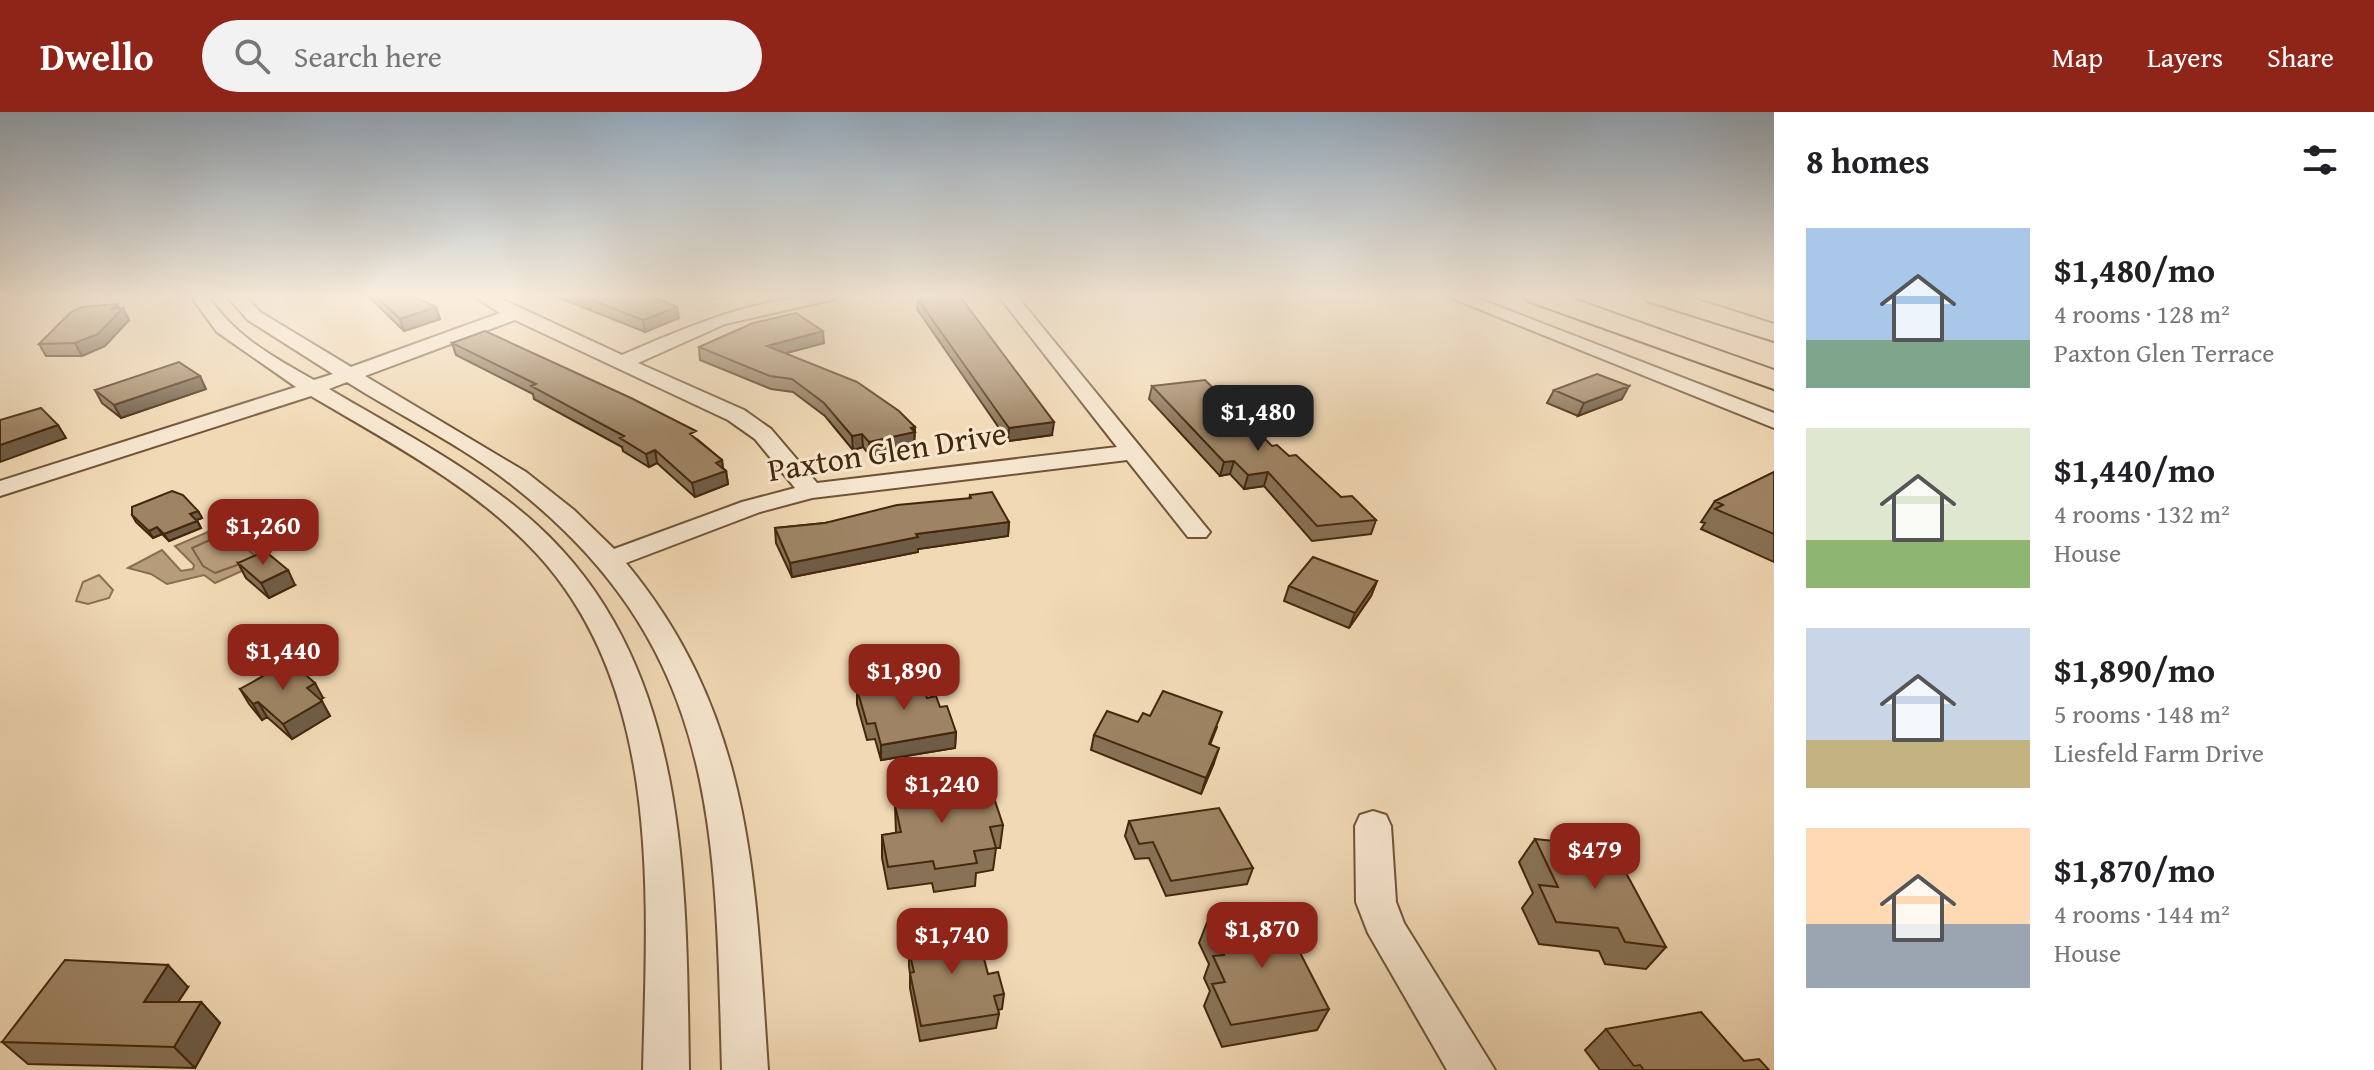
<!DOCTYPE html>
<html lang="en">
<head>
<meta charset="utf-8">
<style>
	:root { --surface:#fff; --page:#f2f2f2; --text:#202124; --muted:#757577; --accent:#8f2418 }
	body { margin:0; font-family:"Gentium Book Plus",serif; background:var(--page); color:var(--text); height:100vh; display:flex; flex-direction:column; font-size:30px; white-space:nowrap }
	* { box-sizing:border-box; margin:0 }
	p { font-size:26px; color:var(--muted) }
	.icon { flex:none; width:44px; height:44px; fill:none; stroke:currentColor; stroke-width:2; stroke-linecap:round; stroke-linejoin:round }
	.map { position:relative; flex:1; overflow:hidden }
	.side { display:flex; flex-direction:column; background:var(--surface); width:600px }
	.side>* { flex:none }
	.price { position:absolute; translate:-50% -68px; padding:0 18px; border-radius:16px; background:var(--accent); color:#fff; font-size:26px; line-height:52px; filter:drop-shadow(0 2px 4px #0008) }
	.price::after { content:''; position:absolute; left:50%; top:48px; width:24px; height:18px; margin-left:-12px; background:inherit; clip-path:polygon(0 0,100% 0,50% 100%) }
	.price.current { background:#222; color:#fff }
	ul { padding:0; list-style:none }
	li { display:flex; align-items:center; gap:24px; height:200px; padding:0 32px }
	li span { display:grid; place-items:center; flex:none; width:224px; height:160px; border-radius:0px; color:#555 }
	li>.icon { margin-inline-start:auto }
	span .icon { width:96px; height:96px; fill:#fffc; stroke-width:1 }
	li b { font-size:34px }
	h2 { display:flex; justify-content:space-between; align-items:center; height:96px; padding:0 32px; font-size:34px }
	header { display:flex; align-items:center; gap:48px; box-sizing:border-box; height:112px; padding:0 40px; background:var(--accent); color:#fff }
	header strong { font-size:38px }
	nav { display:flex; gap:44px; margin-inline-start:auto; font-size:28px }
	.search { width:560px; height:72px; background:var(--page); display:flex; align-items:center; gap:20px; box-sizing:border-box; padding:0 28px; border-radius:44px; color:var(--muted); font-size:30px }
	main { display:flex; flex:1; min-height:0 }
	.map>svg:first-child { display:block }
	.green { fill:#d4bb98; stroke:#8c7152; stroke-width:2 }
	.water { fill:#b79c7c; stroke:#896d4f; stroke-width:2 }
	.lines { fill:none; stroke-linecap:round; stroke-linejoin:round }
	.shore { stroke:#7e6244; stroke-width:2 }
	.minor-casing { stroke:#705436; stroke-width:4 }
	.highway-casing { stroke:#45270c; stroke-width:4 }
	.minor { fill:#f6e6cf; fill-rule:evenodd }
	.highway { fill:#f1d9b5; fill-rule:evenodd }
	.wall { fill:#887256; stroke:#45270c; stroke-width:2 }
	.shaded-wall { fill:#6f5c46; stroke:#45270c; stroke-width:2 }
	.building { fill:#9e8464; stroke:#45270c; stroke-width:2 }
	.labels { text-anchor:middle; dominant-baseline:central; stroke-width:6; stroke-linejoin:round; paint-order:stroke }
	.street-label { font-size:32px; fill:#45270c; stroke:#f6e6cf }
</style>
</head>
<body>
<header>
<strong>Dwello</strong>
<div class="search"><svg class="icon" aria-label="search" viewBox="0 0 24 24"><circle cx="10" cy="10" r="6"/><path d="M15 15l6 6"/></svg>Search here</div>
<nav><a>Map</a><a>Layers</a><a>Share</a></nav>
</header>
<main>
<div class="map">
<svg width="1774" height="958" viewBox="0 0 1774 958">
	<rect width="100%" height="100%" fill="#f1d9b5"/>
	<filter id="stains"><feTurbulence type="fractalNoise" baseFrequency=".0025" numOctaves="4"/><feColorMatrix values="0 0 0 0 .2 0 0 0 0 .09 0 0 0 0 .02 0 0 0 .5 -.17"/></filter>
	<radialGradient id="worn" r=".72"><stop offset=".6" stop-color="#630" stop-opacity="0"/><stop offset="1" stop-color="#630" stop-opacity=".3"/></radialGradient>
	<path class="green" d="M99 463 113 478 109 486 88 492 76 489 83 470Z"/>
	<path class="water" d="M236 408 239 412 235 414 271 446 215 471 204 463 167 472 151 462 128 456 162 438 181 459 193 457 194 453 175 434Z"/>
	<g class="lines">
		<path class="shore" d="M237 453 215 461 203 454 192 436 228 420 253 442"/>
		<defs>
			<path id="minor" d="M190 183H208C232 223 275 246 314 268L333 262 248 208 226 183H245L260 200 351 255 500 201 472 183H493L622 243C691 213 761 183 838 183L835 187 725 212 638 251 744 298 771 317 817 371 1117 335 998 183H1016L1210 420 1206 425H1188L1127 348 812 386 760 400 626 451C754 606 755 768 768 958H722C715 717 720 536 512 373 465 335 399 303 347 270L329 277C400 319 476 358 537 413 690 553 686 768 689 958H643C647 786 663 580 538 443 477 376 389 330 311 284L0 384V369L296 275 217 220ZM515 208 728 308 755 327 795 376 742 390 614 437 574 398 526 360 365 264Z
				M1444 183H1469L1774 301V316Z
				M1373 699 1386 703 1391 714 1396 790 1404 811 1495 958H1447L1368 821 1356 790 1355 714 1360 703Z"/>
			<path id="highway" d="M1524 183H1562L1774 258V277L1528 189Z
				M1643 183H1683L1774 212V229L1647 189Z"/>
		</defs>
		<use href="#minor" class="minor-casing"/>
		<use href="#highway" class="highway-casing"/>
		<use href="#minor" class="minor"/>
		<use href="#highway" class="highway"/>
	</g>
	<path class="wall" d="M367 183H411L436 195 440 207 404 219Z
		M552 183H649L679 206 645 220Z
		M918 183H959L1052 323 1008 329 917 197Z
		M120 196H123L129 208 105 234 82 244H46L39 232Z
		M452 231 697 327 722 348 723 356 726 359 728 372 695 385 657 351 649 355 623 339 622 335 534 287 533 282 456 243Z
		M824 231 786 241 915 315 914 333 870 344 863 335 853 338 825 304 793 280 771 277 700 248 699 235Z
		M1152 274 1272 334 1289 344 1341 385 1376 408 1371 422 1312 429 1264 374 1244 377 1230 362 1220 364 1149 287Z
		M206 277 121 306 102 291 95 278Z
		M1554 278 1622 287 1578 304 1547 291Z
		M1774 360V450L1701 417 1705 411 1701 410 1715 389Z
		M970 383 1009 410 1008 424 918 437V440L792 465 776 431 775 416 825 411 969 387Z
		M198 399 202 406 197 408 201 416 169 429 162 422 153 426 136 410 132 403Z
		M238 451 295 473 269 486 246 466Z
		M1377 469 1371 484 1349 516 1284 489 1289 474Z
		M240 577 323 586 320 588 330 604 292 627 267 605 262 608 249 592Z
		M857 577 927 586 956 620 955 636 881 648 875 627 867 628 857 592Z
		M1150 604 1217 615 1210 633 1214 651 1201 682 1091 638 1094 623 1138 610Z
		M896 677 981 682 1003 713 1000 736H996L993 758 976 761 975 774 934 780 932 771 888 777 882 746V723L896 721 895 693H896Z
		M1129 709 1253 756 1247 772 1166 784 1149 746 1135 747 1125 724Z
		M1535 727 1666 835 1646 857 1605 852 1599 839 1539 832 1522 796 1533 781 1519 750Z
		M1208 808 1329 897 1317 918 1222 935 1204 894 1210 879 1204 866 1209 852 1199 831Z
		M910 821 988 862 1004 882 1002 897 998 898 999 902 996 916 920 929 910 876V862L909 854V839H911Z
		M188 875 178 890H201L220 911 195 956 28 952 2 930Z
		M1606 917 1744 949 1769 958H1600L1585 938Z"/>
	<path class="shaded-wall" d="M713 183H729L714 187Z
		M117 192 121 198 123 196 129 208 105 234 82 244 75 231Z
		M436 195 440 207 404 219 400 207Z
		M677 195 679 206 645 220 643 208Z
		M823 219 824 231 768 246 767 234Z
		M200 264 206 277 121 306 114 293Z
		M1629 274 1622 287 1578 304 1584 291Z
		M1054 310 1052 323 1008 329 1009 316Z
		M58 313 66 326 0 350V333Z
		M915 315 914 333 870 344 869 330Z
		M862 322 863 335 853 338 852 324Z
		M655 338 657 351 649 355 646 342Z
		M722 348 723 360 726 359 728 372 695 385 692 371 716 351Z
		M1234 349 1230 362 1220 364 1224 350Z
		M1268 360 1264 374 1244 377 1248 363Z
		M198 399 202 406 194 409 190 402Z
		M197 409 201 416 169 429 164 422Z
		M1009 410 1008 424 918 437V440L792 465 790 451 916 422Z
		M157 415 162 422 153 426 149 419Z
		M288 458 295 473 269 486 261 471Z
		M1377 469 1371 484 1349 516 1355 501Z
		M315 571 323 586 315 591 307 576Z
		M322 589 330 604 292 627 283 612Z
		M258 590 267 605 262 608 253 592Z
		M956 620 955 636 881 648V633Z
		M1219 636 1214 651 1201 682 1206 666Z
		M168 853 188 875 164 911 144 890Z
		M201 890 220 911 195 956 174 935Z"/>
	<path class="building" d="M375 183H411L436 195 400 207Z
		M578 183H649L677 195 643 208Z
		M920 183H959L1054 310 1009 316 917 186 921 185Z
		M117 192 112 197 123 196 98 222 75 231 39 232 71 200 82 195Z
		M796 201 823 219 767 234 857 270 899 299 915 315 911 316 915 320 869 330 862 322 852 324 824 291 792 267 770 264 699 235 753 211Z
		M485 219 631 286 696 319 690 322 722 348 716 351 726 359 692 371 655 338 646 342 620 326 624 324 531 274 536 272 452 231Z
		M179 250 200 264 114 293 95 278Z
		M1597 262 1629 274 1584 291 1554 278Z
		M1205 268 1272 334 1277 333 1289 344 1296 343 1341 385 1352 384 1376 408 1317 414 1268 360 1248 363 1234 349 1224 350 1152 274Z
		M41 296 58 313 0 333V308Z
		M1774 360V422L1715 397 1723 393 1715 389Z
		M172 379 183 383 198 399 190 402 197 409 164 422 157 415 149 419 132 403V395Z
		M992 380 1009 410 916 422 918 425 790 451 775 416 825 411 897 393 971 386 970 383Z
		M265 439 288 458 261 471 238 451Z
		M1313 445 1377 469 1355 501 1289 474Z
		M290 549 315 571 307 576 322 589 283 612 258 590 253 592 240 577Z
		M920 567 927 586 936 584 940 595 947 594 956 620 881 633 875 611 867 612 857 577Z
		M1163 579 1222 600 1209 632 1219 636 1206 666 1094 623 1107 599 1138 610 1143 601 1150 604Z
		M977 667 981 682 992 680 1003 713 990 715 996 736 974 739 977 751 935 757 933 749 888 755 882 723 901 720 895 693 899 692 896 677Z
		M1219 696 1253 756 1171 769 1153 730 1139 732 1129 709Z
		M1535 727 1612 735 1666 835 1625 830 1618 816 1556 810 1539 773 1558 775Z
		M1278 798 1329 897 1231 913 1212 872 1225 870 1213 844 1224 843 1208 808Z
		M975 812 988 862 998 860 1004 882 994 884 999 902 921 914 910 861 914 860 909 839 914 838 910 821Z
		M65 848 168 853 144 890H201L174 935 2 930Z
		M1701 900 1744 949 1759 947 1769 958H1644L1640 953 1634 954 1606 917Z"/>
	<linearGradient id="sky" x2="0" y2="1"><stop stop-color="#94aabd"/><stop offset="0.58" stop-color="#f9eede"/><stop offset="1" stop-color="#f9eede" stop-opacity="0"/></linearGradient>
	<rect width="1774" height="317" fill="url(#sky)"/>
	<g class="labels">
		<g class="street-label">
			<text transform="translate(887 339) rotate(-9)">Paxton Glen Drive</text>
		</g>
	</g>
	<rect width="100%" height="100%" filter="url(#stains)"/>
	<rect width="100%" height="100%" fill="url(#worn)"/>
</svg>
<b class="price current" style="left:1258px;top:341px">$1,480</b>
<b class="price" style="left:263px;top:455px">$1,260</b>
<b class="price" style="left:283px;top:580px">$1,440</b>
<b class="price" style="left:904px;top:600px">$1,890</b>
<b class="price" style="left:942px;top:713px">$1,240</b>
<b class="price" style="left:1595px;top:779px">$479</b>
<b class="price" style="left:1262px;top:858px">$1,870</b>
<b class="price" style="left:952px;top:864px">$1,740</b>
</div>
<section class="side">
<h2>8 homes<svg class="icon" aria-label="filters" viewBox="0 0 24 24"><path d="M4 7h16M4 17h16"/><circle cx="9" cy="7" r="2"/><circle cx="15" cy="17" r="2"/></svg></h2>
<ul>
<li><span style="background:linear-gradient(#a9c7e8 70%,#7fa58c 0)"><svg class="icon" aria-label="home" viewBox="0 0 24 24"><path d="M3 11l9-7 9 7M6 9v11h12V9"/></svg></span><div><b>$1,480/mo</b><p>4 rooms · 128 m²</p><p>Paxton Glen Terrace</p></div></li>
<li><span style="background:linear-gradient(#dfe7d0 70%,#8fb573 0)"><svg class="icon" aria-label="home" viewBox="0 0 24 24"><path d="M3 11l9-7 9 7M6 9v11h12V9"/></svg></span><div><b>$1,440/mo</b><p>4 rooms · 132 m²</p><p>House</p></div></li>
<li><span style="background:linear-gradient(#c9d6e8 70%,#c2b280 0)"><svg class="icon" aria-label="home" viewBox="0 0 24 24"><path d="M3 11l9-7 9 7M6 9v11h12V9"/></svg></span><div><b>$1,890/mo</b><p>5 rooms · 148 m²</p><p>Liesfeld Farm Drive</p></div></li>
<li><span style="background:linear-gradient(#ffd9b3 60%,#9aa5b1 0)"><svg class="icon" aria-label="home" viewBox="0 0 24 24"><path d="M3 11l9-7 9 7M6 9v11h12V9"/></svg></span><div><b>$1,870/mo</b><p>4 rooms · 144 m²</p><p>House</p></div></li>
</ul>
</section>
</main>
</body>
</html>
